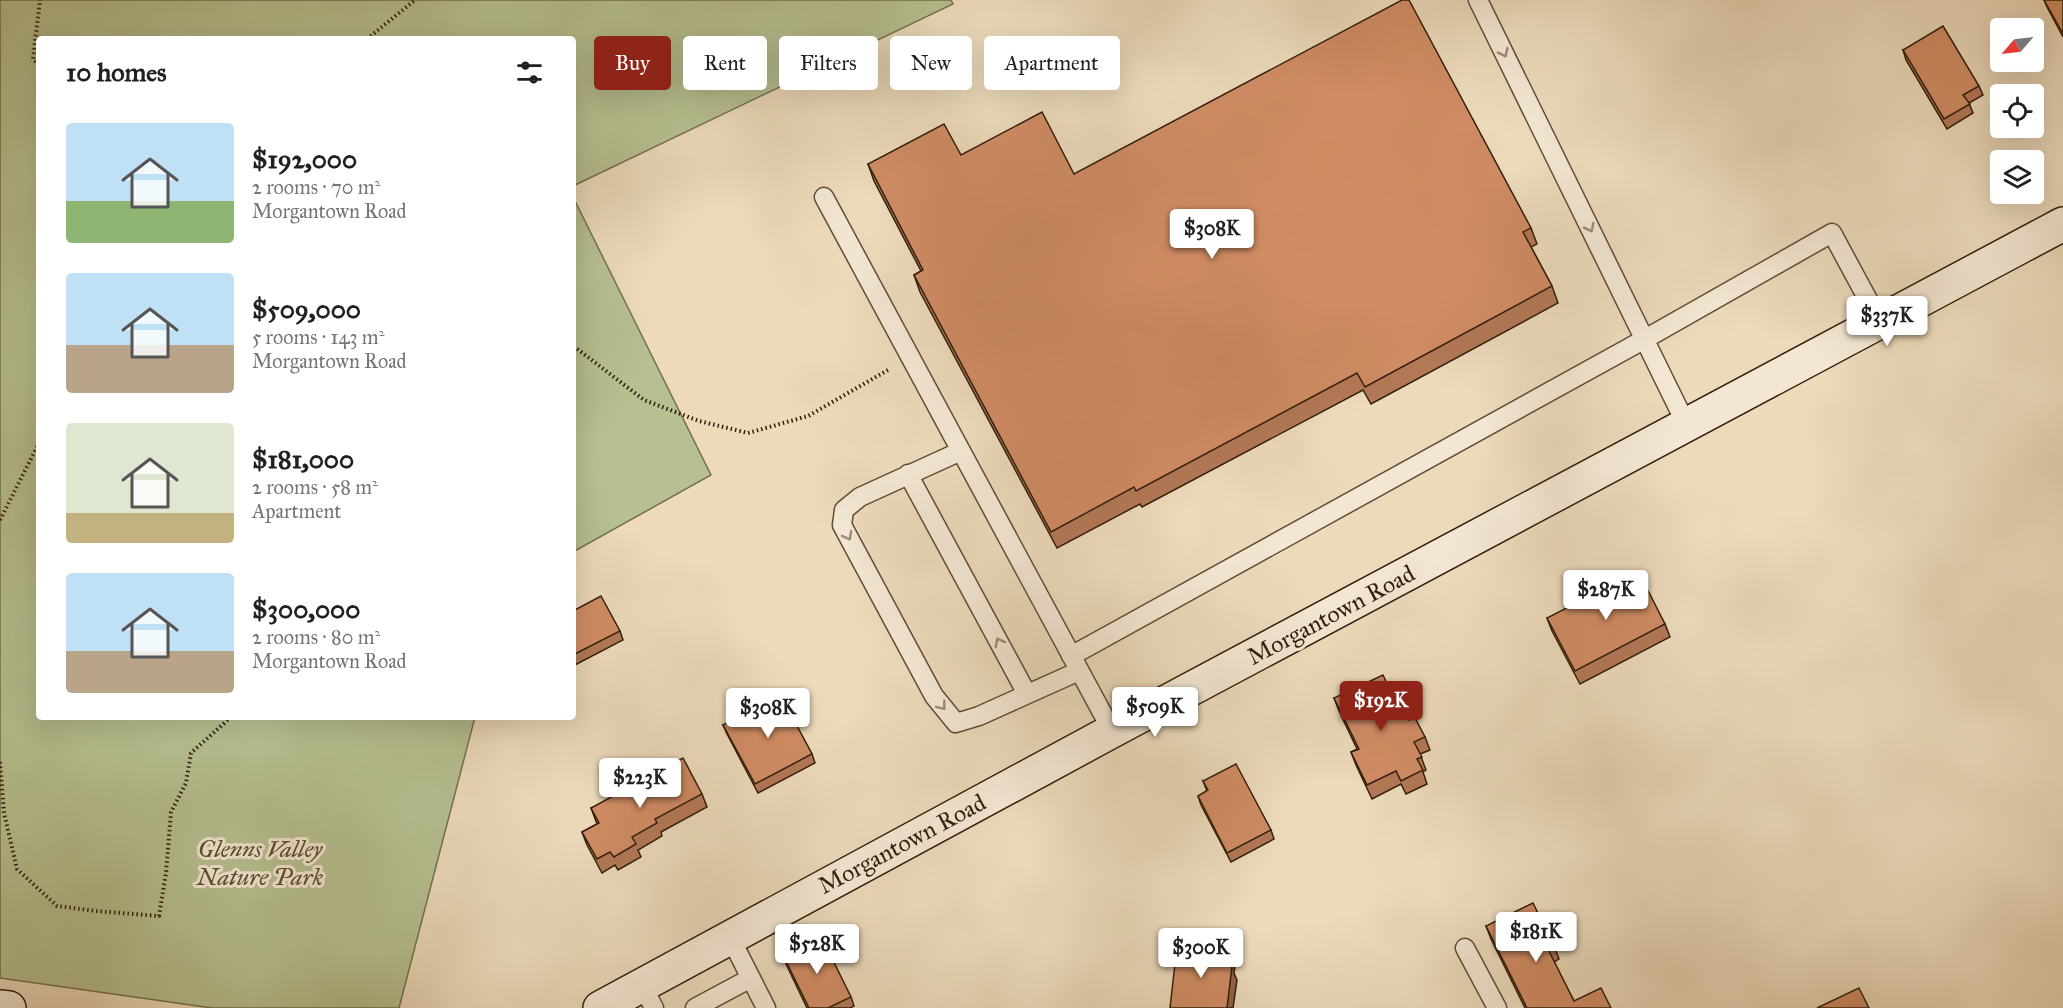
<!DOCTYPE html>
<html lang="en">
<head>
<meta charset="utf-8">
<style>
	:root { --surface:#fff; --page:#f6f6f6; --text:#202124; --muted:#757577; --accent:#8f2418 }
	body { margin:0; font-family:"IM FELL Great Primer",serif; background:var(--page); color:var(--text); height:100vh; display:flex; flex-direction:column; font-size:22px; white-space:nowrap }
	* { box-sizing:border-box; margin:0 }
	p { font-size:20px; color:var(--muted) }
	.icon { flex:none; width:33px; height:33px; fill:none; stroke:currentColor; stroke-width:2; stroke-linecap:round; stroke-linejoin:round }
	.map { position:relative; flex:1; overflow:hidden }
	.sheet { position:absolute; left:36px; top:36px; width:540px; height:684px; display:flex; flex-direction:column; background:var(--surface); border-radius:6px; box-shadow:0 6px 24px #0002 }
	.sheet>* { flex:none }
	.top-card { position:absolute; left:594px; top:36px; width:570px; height:54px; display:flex; gap:12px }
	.needle { width:39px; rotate:242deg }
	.tools { position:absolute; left:1990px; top:18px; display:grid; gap:12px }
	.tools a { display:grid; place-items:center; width:54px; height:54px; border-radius:6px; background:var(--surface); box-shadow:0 6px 24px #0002; font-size:30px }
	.price { position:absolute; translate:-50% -51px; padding:0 14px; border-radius:6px; background:#fff; color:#222; font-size:20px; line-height:39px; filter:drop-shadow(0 2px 3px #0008) }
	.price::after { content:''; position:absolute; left:50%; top:36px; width:18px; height:14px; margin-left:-9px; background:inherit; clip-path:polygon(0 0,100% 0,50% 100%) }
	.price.active { background:var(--accent); color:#fff }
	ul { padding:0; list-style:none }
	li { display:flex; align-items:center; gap:18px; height:150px; padding:0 30px }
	li span { display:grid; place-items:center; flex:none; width:168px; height:120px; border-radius:6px; color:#555 }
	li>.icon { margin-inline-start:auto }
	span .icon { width:72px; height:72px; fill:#fffc; stroke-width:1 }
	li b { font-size:26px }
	h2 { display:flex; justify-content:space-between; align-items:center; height:72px; padding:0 30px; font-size:26px }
	.chip { padding:0 21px; border-radius:6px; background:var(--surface); box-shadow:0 6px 24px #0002; font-size:21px; line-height:54px }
	.chip.active { background:var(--accent); color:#fff }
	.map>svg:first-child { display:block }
	.green { fill:#b6c091; stroke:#746f4e; stroke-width:1.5 }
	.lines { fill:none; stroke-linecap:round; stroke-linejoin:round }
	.service-casing { stroke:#604d37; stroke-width:21 }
	.secondary-casing { stroke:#321e0b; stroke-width:36 }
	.path { stroke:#321e0b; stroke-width:4; stroke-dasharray:1.5 3; stroke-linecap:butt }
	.service { stroke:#f3e7d3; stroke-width:18 }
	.secondary { stroke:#f3e7d3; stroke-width:33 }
	.wall { fill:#b37856; stroke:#321e0b; stroke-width:1.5 }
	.shaded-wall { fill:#926246; stroke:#321e0b; stroke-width:1.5 }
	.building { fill:#d08c64; stroke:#321e0b; stroke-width:1.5 }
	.oneway { stroke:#9c8d79 }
	.labels { text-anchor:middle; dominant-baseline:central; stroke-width:6; stroke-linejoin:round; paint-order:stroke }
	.street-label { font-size:24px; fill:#321e0b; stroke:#f3e7d3 }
	.park-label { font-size:24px; font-style:italic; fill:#5a4f33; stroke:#f3e7d3 }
</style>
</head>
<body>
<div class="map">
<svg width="2063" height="1008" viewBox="0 0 2063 1008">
	<rect width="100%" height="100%" fill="#ecdabb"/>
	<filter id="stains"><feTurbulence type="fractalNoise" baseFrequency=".00333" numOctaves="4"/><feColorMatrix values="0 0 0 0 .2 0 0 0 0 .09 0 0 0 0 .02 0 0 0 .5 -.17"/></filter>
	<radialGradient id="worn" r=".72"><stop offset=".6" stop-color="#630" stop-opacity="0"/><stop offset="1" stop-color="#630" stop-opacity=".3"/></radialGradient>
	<path class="green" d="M0 0H951L953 4 573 186V39H39V717H475L399 1008H212L0 978Z
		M573 197 711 475 573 552Z"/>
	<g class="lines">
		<defs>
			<path id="service" d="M1478 0 1687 426
				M824 197 1112 731
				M961 451 860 497 844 510 842 525 934 696 956 723 979 716 1079 671
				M908 474 1027 694
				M1071 656 1645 339 1832 233 1880 322
				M730 937 766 1008
				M1465 948 1497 1008
				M642 985 654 1008
				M695 1008 751 978"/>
			<path id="secondary" d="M0 1007 9 1008
				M600 1008 1112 731 2063 224"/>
		</defs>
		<use href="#service" class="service-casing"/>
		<use href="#secondary" class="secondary-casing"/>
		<path class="path" d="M367 39 415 0
			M39 65 33 59 40 0
			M573 348H576L644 400 699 421 748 433 808 416 888 370
			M0 520 39 443
			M0 762 4 813 17 869 57 906 96 911 159 916 166 873 171 812 186 783 191 753 231 717"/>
		<use href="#service" class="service"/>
		<use href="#secondary" class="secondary"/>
	</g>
	<path class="wall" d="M2044 0H2063V37L2047 7Z
		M1903 50 1979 86 1983 95 1969 103 1973 113 1947 129 1906 60Z
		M961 155 1074 174 1531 228 1537 244 1531 247 1552 286 1558 303 1371 404 1363 390 1142 507 1140 504 1057 548 920 292 914 275 921 271 874 181 868 164Z
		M573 606 575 610 620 631 623 640 573 666Z
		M1547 618 1665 624 1670 637 1580 684 1552 631Z
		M1334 698 1399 709 1425 737 1430 750 1420 754 1426 770 1423 772 1427 784 1406 794 1401 784 1372 799 1356 765 1351 752 1357 749 1339 711Z
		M723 725 812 754 815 763 758 793 727 734Z
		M1203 781 1271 830 1274 839 1231 862 1201 805 1198 796 1207 791Z
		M702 794 707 807 661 832 662 836 638 850 641 857 618 870 615 865 602 873 587 845 582 832 597 824 591 808Z
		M1486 926 1554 946 1559 959 1554 962 1574 1001 1611 1008H1525L1491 939Z
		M783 955 851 997 854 1006 850 1008H807L786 964Z"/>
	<path class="shaded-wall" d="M1231 952 1235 966 1234 973 1237 980 1233 1008H1227Z"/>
	<path class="building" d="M1402 0H1409L1531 228 1523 232 1552 286 1365 387 1357 373 1136 491 1134 487 1051 532 914 275 923 270 868 164 944 124 961 155 1042 112 1074 174Z
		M2044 0H2063V31L2062 32Z
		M1943 26 1979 86 1963 95 1970 104 1944 119 1903 50Z
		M1638 571 1665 624 1575 671 1547 618Z
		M601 596 620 631 573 655V606L575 610Z
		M1383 675 1399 709 1403 707 1409 720 1415 718 1425 737 1414 742 1422 757 1417 759 1423 770 1401 781 1396 771 1367 785 1351 752 1359 749 1334 698Z
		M780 694 812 754 755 784 723 725Z
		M683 758 702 794 655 819 657 823 632 837 636 844 614 857 610 852 597 859 582 832 599 823 591 808Z
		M1236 764 1271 830 1227 853 1198 796 1208 790 1203 781Z
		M1533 903 1554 946 1548 949 1574 1001 1601 988 1611 1008H1527L1486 926Z
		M821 936 851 997 828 1008H809L783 955Z
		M1177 946 1231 952 1229 965 1232 966 1227 1008H1170Z
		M1859 988 1869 1008H1817Z"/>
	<defs><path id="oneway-chevron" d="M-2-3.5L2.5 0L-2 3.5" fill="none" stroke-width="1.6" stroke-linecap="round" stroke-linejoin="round" transform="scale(1.5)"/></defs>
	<g class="oneway">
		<use href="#oneway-chevron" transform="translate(1504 53) rotate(64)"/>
		<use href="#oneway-chevron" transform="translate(1590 228) rotate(64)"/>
		<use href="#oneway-chevron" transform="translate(848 536) rotate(62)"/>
		<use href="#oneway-chevron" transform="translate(999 642) rotate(-118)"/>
		<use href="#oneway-chevron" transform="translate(942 706) rotate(52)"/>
	</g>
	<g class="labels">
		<g class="street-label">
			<text transform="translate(1331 615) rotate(-28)">Morgantown Road</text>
			<text transform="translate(902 844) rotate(-28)">Morgantown Road</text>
		</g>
		<g class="park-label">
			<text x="260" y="849">Glenns Valley<tspan x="260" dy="28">Nature Park</tspan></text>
		</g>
	</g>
	<rect width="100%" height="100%" filter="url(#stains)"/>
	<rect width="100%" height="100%" fill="url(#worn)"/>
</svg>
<div class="tools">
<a><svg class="needle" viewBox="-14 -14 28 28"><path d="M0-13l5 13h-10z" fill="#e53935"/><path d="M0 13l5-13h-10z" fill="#757577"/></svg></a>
<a><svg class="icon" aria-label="locate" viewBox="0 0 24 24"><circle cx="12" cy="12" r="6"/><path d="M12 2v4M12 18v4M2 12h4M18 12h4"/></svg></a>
<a><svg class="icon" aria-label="layers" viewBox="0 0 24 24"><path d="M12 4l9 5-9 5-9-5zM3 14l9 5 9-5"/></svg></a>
</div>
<b class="price" style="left:1212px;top:260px">$308K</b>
<b class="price" style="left:1887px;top:347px">$337K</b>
<b class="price" style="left:1606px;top:621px">$287K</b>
<b class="price active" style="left:1381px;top:732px">$192K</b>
<b class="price" style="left:1155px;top:738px">$509K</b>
<b class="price" style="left:768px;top:739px">$308K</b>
<b class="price" style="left:640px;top:809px">$223K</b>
<b class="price" style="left:1536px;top:963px">$181K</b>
<b class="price" style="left:817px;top:975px">$528K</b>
<b class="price" style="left:1201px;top:979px">$300K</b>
<div class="top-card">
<a class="chip active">Buy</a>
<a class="chip">Rent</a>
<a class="chip">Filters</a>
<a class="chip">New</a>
<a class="chip">Apartment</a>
</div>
<section class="sheet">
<h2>10 homes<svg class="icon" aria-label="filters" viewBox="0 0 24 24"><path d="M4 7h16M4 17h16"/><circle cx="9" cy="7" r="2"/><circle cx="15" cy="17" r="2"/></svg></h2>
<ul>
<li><span style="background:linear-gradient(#bfe0f5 65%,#8fb573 0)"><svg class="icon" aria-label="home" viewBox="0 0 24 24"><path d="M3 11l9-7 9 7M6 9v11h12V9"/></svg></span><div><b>$192,000</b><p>2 rooms · 70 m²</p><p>Morgantown Road</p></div></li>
<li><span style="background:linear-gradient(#bfe0f5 60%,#b9a48a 0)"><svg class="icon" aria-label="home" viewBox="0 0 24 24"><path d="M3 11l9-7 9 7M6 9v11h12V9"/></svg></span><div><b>$509,000</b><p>5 rooms · 143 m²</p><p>Morgantown Road</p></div></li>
<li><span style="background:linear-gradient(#dfe7d0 75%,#c2b280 0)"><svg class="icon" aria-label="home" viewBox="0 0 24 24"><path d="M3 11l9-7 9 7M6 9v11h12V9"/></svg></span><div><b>$181,000</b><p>2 rooms · 58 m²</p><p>Apartment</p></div></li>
<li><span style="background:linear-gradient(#bfe0f5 65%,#b9a48a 0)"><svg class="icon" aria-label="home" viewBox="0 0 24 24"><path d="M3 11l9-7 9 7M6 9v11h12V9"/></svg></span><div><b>$300,000</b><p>2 rooms · 80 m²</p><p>Morgantown Road</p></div></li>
</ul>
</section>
</div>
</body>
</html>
